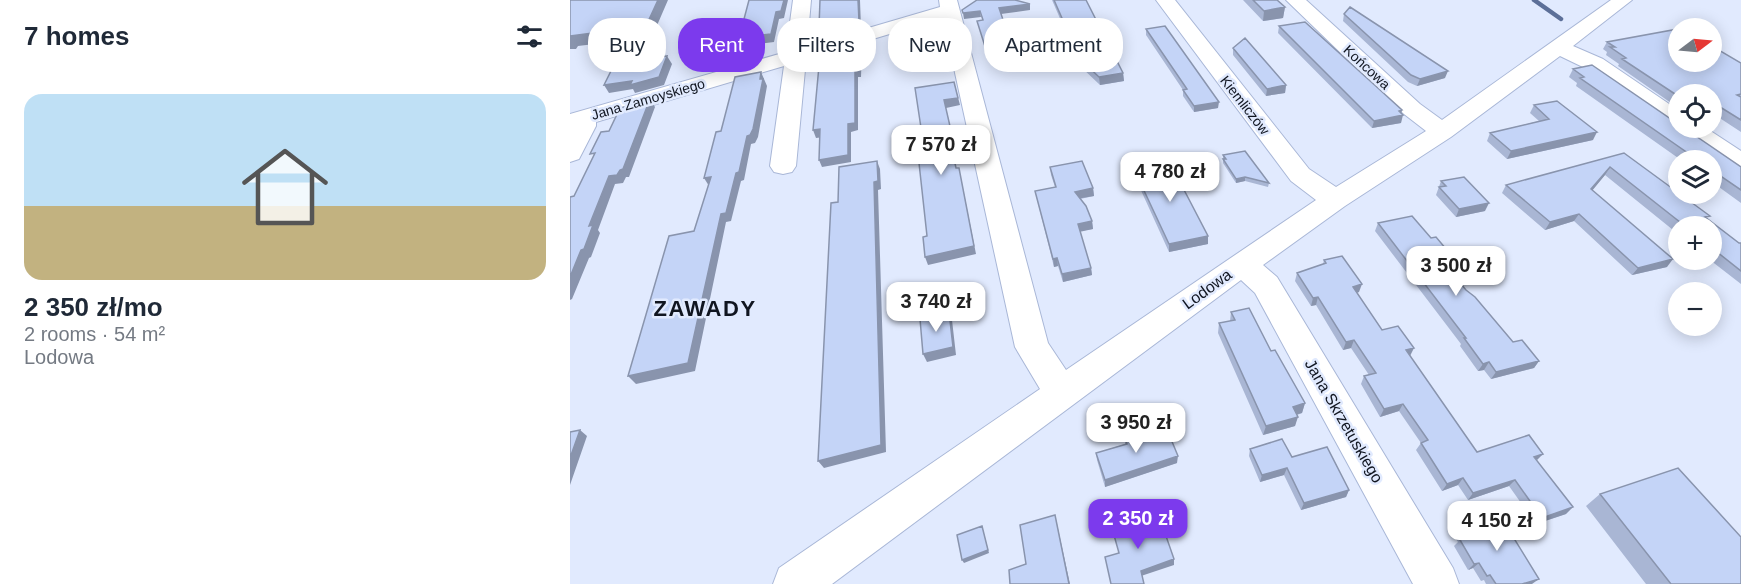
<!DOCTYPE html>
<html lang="en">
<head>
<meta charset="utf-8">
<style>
	:root { --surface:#fff; --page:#f2f2f3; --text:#1f2937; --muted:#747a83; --line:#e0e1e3; --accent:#7c3aed }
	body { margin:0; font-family:Helvetica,sans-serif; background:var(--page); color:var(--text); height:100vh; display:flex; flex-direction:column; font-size:22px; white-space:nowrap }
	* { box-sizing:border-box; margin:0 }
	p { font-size:20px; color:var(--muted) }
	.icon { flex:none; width:33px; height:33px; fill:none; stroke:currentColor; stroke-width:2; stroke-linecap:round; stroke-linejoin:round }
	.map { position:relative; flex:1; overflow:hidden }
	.panel { display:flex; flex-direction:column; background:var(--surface); width:570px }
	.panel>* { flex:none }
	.guide { position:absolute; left:18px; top:18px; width:570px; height:54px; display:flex; gap:12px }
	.needle { width:39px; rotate:74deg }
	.fabs { position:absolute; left:1098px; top:18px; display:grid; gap:12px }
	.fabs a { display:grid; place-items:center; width:54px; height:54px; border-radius:50%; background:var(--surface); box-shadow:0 3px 15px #0003; font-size:30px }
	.price { position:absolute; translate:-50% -51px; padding:0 14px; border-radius:12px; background:#fff; color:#222; font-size:20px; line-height:39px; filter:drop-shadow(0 2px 3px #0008) }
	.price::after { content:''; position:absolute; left:50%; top:36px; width:18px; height:14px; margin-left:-9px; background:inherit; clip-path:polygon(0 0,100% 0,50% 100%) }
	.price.selected { background:var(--accent); color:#fff }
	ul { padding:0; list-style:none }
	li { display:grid; align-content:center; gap:12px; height:318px; padding:0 24px }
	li+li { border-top:2px solid var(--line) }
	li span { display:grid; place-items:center; height:186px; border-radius:18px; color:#555 }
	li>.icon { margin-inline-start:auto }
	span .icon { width:108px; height:108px; fill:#fffc; stroke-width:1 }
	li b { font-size:26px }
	h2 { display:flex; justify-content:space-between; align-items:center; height:72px; padding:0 24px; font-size:26px }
	.chip { padding:0 21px; border-radius:24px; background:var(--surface); box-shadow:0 3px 15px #0003; font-size:21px; line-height:54px }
	.chip.selected { background:var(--accent); color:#fff }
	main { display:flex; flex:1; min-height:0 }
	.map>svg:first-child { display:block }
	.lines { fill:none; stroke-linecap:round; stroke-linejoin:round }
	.stream { stroke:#5c6f98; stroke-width:4.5 }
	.minor-casing { stroke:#a9b7d7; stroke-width:2 }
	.minor { fill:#fff; fill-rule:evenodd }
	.wall { fill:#a9b6d4 }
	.shaded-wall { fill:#8994ad }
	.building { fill:#c4d4f7; stroke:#8994ad; stroke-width:1.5 }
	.labels { text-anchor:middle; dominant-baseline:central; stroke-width:5; stroke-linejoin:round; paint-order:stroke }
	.far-street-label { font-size:14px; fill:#101520; stroke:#e1eafe }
	.street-label { font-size:16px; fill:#101520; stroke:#e1eafe }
	.district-label { font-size:22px; font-weight:bold; letter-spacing:1.5px; fill:#101520; stroke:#e1eafe }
</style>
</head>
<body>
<main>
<section class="panel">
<h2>7 homes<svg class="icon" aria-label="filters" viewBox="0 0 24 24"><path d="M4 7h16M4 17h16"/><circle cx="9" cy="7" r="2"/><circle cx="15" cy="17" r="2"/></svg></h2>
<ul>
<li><span style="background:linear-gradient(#bfe0f5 60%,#c2b280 0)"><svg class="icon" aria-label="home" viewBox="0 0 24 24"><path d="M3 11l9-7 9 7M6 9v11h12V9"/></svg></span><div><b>2 350 zł/mo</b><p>2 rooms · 54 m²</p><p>Lodowa</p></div></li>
</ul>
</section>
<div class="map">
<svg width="1171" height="584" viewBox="0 0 1171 584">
	<rect width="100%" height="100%" fill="#e1eafe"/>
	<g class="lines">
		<path class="stream" d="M964 0 991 19"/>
		<defs>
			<path id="minor" d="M223 0H241L237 46 370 7 369 0H387L478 343 496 370 746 200 721 181 586 0H605L739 169 766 187 856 131 834 114 716 0H736L850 104 872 120 1041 0H1062L1003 46 1033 59 1108 110V127L1100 125 1017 69 990 56 881 137 775 206 693 265 707 277 883 568 889 584H843L685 293 671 280 262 584H203L209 568 470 389 445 347 373 18 236 59 226 166 222 172 213 174 204 172 200 166 214 66 26 122V126L9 159 0 162V114L216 52Z
				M1108 127 1136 128 1171 151V170L1162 168 1111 133Z"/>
		</defs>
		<use href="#minor" class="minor-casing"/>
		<use href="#minor" class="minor"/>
	</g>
	<path class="wall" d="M482 0H516L553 73 554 81 530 85 511 67Z
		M673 0H707L715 7 713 18 693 21Z
		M774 14 875 78 847 86 838 82 773 21Z
		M709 26 832 110 831 123 802 128 708 33Z
		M576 29 648 108 624 112 613 96V90L576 35Z
		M1037 42 1171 63V132L1142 113V94H1108V104L1104 105 1048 66 1049 64 1036 55 1037 52 1033 49Z
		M663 48 716 85 715 93 696 96 663 55Z
		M1003 69 1171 167V203L1142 182V160H1111L1006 86 1007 83 999 77Z
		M964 105 1023 140 937 159 917 141 920 133 969 121 960 113Z
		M1054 153 1169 243H1171V284L1140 260H1142V226H1108V234L1035 175 1022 190 1097 267 1062 275 1004 221 975 230 932 193 936 185Z
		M653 155 699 183 698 187 675 181 666 183 653 163Z
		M480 167 523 188 524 196 510 199 522 221 523 229 510 231 521 268 522 275 493 282 488 266 484 267 465 191 485 187 481 175Z
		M563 167 638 244 599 252 564 175Z
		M871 181 915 211 886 217 866 195Z
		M808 223 878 264 875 265 896 290 943 342 969 361 964 368 921 379 914 370 908 371 890 346 891 344 805 231Z
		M754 260 789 292 787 293 812 330 840 356 907 452 967 461 996 514 966 524 939 486 898 500 888 485 872 491 846 450 851 443 829 411 810 417 791 384 794 376 799 375 781 348 773 350 746 305 741 306 725 281 727 273 753 264Z
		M661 312 701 351 735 403 732 413 727 415 725 426 693 435 648 333 649 323 660 321Z
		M555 437H584L607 463 535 487 527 460 526 453 555 444Z
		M680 449 779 490 776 497 731 510 714 475 690 482 679 456Z
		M1030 494 1171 584H1076L1016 506Z
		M888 527 962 584H916L914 580 911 581 903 568 898 570 884 546 888 542 882 533Z"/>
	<path class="shaded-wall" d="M88 0H98L82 37 8 46 6 49H0V36Z
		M214 0H218L214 18 209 19 204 42 172 46 169 38 206 12Z
		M288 0H290L291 28 272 33V32L252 34 249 27Z
		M460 4V10L431 14 429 8Z
		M715 7 713 18 693 21 694 11Z
		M410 11 411 17 394 19 393 13Z
		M290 38 292 45 291 77H288V130L281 132V162L252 167 249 160 285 70Z
		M444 52 445 58 420 62 418 56Z
		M97 56 102 64 94 85 65 93 63 89 39 93 34 85Z
		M878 71 875 78 847 86 850 79Z
		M191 72 197 86 188 137 185 143 181 144 174 180 171 181 161 221 156 222 125 371 66 384 58 376 151 214 166 173 177 136Z
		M553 73 554 81 530 85 529 77Z
		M384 82 390 105 376 108 384 143H381L388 176 379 136 374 100Z
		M716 85 715 93 696 96 697 89Z
		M80 99 85 107 59 177H56L53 183 45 184 28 230 30 233 21 257 19 258 2 299 0 300V277L19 226 39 176Z
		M649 102 648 108 624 112V106Z
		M832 110 830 116 833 115 831 123 802 128 804 121Z
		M250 129 254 137 246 138 243 130Z
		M1027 132 1023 140 937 159 941 151Z
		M307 161 310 169 311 189 308 190 316 452 254 468 248 461 304 182Z
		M1040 167 1035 175 1017 197 1021 189Z
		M389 168 406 254 358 265 355 257Z
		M141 177 139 186 134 178Z
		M675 177V181L666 183V179Z
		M523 188 524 196 506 199 505 192Z
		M919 203 915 211 886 217 889 209Z
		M1009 214 1004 221 975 230 980 222Z
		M522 221 523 229 509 232 508 224Z
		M638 236V244L599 252V244Z
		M882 256 878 264 866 267 870 259Z
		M487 258 488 266 484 267 483 259Z
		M1103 259 1097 267 1062 275 1068 268Z
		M521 268 522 275 493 282 492 274Z
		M792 284 789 292 780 294 783 287Z
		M748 297 746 305 741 306 743 298Z
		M379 312 382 320 386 355 357 362 353 354Z
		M784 340 781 348 773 350 776 342Z
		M844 348 840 356 836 350Z
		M969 361 964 368 921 379 926 372Z
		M919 362 914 370 908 371 913 364Z
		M735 403 732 413 720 416 723 407Z
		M833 404 829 411 810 417 814 409Z
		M728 417 725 426 693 435 696 426Z
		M10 430 17 436 0 485V458Z
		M973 454 967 460 964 457Z
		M608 456 607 463 535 487V480Z
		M717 468 714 475 690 482 692 475Z
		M893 478 888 485 872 491 877 484Z
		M945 480 939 486 898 500 903 493Z
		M779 490 776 497 731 510 734 503Z
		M1003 507 996 514 966 524 972 518Z
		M485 515 487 524 500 584H499Z
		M412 526 419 553 394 563 392 560Z
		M604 559V565L571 576V571Z
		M909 563 903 568 898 570 904 564Z
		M969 579 962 584H952Z"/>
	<path class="building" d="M0 0H88L76 26 0 36Z
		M179 0H214L211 11 206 12 201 34 169 38Z
		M250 0H288L289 21 270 26V24L249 27Z
		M407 0H445L460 4 429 8 444 52 418 56 407 21 413 20 410 11 393 13 392 10Z
		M484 0H516L553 73 529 77 510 59Z
		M683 0H707L715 7 694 11Z
		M780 7 878 71 850 79 841 75 774 14Z
		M735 22 809 89 832 110 829 111 833 115 804 121 709 26Z
		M595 26 649 102 624 106 613 90 617 89 576 29Z
		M1108 29V62H1142V46L1171 63V94L1167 95 1171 97V120L1142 102V94H1130L1128 93 1122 94H1108V96L1052 59 1056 58 1040 47H1045L1037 42Z
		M290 38 288 70H285V123L278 124V155L249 160 250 129 243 130 249 66 268 63 269 44Z
		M675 38 716 85 697 89 663 48Z
		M97 56 89 77 60 85 62 81 34 85 45 63Z
		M1022 65 1108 124V128H1114L1171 167V190L1142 170V160H1128L1010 78 1014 77 1003 69Z
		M191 72 190 79H193L183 129 180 135 177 136 169 172 166 173 156 213 151 214 118 363 58 376 99 236 124 231 141 177 134 178 146 132 151 131 165 77Z
		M384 82 388 98 374 100 382 135 379 136 386 168H389L404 246 355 257 353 237 357 236 349 163 356 161 345 88Z
		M80 99 53 169 50 170 47 175 39 176 19 226 23 225 14 249 11 250 0 277V197L4 196 25 153 20 154 31 132 39 131 50 108Z
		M987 101 1027 132 941 151 920 133 979 119 964 105Z
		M675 151 699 183 675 177 666 179 653 159H656L653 155Z
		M1054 153 1140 216 1135 217 1169 243H1171V271L1142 248V226H1115L1040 167 1021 189 1103 259 1068 268 1009 214 980 222 936 185Z
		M307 161 308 181 304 182 311 445 248 461 261 203 268 202 269 167Z
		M512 161 523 188 505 192 516 206 522 221 508 224 521 268 492 274 487 258 483 259 465 191 486 187 480 167Z
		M599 161 638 236 599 244 563 167Z
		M894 177 919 203 889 209 869 187 876 186 871 181Z
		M842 216 861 238 866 237 882 256 870 259 896 290 905 297 943 342 952 340 969 361 926 372 919 362 913 364 894 338H896L808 223Z
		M772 256 792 284 783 287 812 330 828 326 844 348 836 350 907 452 959 435 973 454 964 457 1003 507 972 518 945 480 903 493 893 478 877 484 851 443 858 440 833 404 814 409 794 376 806 373 784 340 776 342 748 297 743 298 727 273 756 263 754 260Z
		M679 308 701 351 705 350 735 403 723 407 728 417 696 426 649 323 665 320 661 312Z
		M379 312 383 347 353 354 350 319Z
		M581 429 584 437 598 432 608 456 535 480 526 453 557 444 555 437Z
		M10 430 0 458V432Z
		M712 439 722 457 757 447 779 490 734 503 717 468 692 475 680 449Z
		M1108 468 1171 537V584H1101L1030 494Z
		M588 513 604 559 571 571 574 584H541L535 557 549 553 542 528Z
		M929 514 969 579 952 584H926L920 575 917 576 909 563 904 564 890 540 895 538 888 527Z
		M485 515 499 584H440L439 570 456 564 450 525Z
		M412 526 418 550 392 560 387 535Z"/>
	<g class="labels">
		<g class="far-street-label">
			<text transform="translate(797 67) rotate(43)">Końcowa</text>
			<text transform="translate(78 99) rotate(-16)">Jana Zamoyskiego</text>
			<text transform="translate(675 105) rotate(52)">Kiemliczów</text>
		</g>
		<g class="street-label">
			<text transform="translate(637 289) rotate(-36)">Lodowa</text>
			<text transform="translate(774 421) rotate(60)">Jana Skrzetuskiego</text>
		</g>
		<g class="district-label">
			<text x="135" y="308">ZAWADY</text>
		</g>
	</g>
</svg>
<div class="fabs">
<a><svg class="needle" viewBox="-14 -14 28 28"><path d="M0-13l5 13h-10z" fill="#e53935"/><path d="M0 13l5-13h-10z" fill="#747a83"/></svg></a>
<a><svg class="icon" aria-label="locate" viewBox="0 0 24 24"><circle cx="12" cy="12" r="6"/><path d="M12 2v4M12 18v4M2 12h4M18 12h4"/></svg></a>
<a><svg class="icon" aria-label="layers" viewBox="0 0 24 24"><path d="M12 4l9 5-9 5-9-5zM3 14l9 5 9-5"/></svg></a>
<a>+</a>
<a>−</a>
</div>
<b class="price" style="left:371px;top:176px">7 570 zł</b>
<b class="price" style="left:600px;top:203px">4 780 zł</b>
<b class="price" style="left:886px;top:297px">3 500 zł</b>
<b class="price" style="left:366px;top:333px">3 740 zł</b>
<b class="price" style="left:566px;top:454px">3 950 zł</b>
<b class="price selected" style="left:568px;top:550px">2 350 zł</b>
<b class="price" style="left:927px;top:552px">4 150 zł</b>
<div class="guide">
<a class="chip">Buy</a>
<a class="chip selected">Rent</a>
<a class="chip">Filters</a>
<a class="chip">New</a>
<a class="chip">Apartment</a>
</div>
</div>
</main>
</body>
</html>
